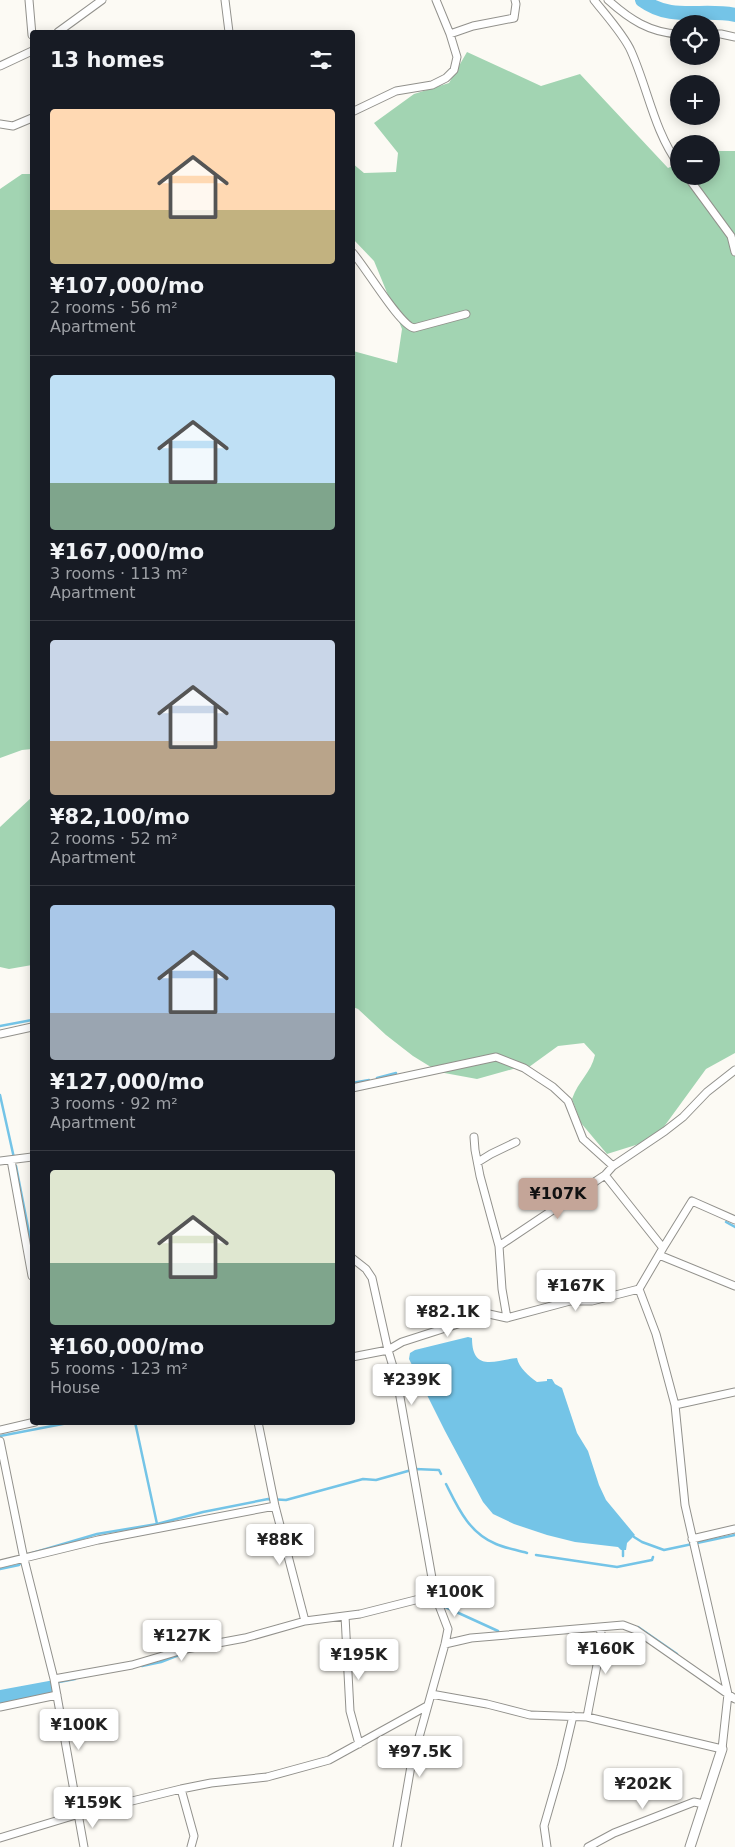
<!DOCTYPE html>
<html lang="en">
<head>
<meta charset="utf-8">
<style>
	:root { --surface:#171b24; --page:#20242c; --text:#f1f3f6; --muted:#9ea1a6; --line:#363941; --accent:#c4a598 }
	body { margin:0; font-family:"DejaVu Sans",sans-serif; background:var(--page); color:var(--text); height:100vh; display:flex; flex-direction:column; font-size:19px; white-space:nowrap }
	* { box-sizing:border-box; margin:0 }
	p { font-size:16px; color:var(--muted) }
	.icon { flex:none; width:28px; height:28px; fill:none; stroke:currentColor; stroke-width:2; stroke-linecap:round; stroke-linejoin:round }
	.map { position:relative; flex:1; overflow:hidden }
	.side { position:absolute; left:30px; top:30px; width:325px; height:1395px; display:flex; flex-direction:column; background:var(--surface); border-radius:5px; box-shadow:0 2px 12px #0003 }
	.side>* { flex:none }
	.tools { position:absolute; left:670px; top:15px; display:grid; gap:10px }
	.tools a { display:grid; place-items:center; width:50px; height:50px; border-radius:50%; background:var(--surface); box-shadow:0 2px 12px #0003; font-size:25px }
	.price { position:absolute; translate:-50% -42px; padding:0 11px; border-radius:5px; background:#fff; color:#222; font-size:16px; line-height:32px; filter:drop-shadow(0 1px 2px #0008) }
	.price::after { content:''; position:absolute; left:50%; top:30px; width:15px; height:11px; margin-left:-8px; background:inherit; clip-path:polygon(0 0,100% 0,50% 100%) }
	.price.on { background:var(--accent); color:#111 }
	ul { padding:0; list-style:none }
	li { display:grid; align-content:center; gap:10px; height:265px; padding:0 20px }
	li+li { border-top:1px solid var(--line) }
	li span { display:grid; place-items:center; height:155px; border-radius:5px; color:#555 }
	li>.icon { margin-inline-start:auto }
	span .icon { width:90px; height:90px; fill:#fffc; stroke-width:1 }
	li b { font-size:21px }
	h2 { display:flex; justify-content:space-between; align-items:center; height:60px; padding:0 20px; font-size:21px }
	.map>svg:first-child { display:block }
	.green { fill:#a2d4b2 }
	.water { fill:#74c4e7 }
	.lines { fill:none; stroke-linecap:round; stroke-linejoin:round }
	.stream { stroke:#74c4e7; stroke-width:2.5 }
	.river { stroke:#74c4e7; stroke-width:14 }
	.minor-casing { stroke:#92918c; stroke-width:9 }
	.tertiary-casing { stroke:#92918c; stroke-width:11 }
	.minor { stroke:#fff; stroke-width:7 }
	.tertiary { stroke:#fff; stroke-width:9 }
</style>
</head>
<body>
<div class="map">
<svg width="735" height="1847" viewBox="0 0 735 1847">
	<rect width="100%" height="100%" fill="#fcfaf4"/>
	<path class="green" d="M467 52 541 86 580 74 668 168 679 163V176H711V151H735V1053L706 1069 655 1139 607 1154 581 1123 572 1099C578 1081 591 1073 595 1055L584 1043 558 1046 529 1067 513 1069 477 1079 439 1072 413 1056 386 1035 358 1009 353 1007V351L397 363 402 329 374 261 353 239 352 163 364 173 396 172 398 153 374 123 414 94 449 83Z
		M22 174H32V749L22 750 0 758V189Z
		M32 797V965L9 969 0 967V827Z"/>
	<path class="water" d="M468 1337 472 1338C472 1373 496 1360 517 1358 519 1368 529 1376 537 1382L547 1381V1379H552L555 1384 562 1388 577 1433 588 1451 599 1485 606 1500 635 1535 627 1543 626 1550H621L618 1547 575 1542 547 1535 514 1524 493 1514 483 1502 445 1431 409 1359 410 1353 415 1350Z"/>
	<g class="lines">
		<path class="stream" d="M0 1026 32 1020
			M377 1078 396 1073
			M352 1083 369 1080
			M0 1095 14 1158
			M16 1166 32 1248
			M726 1222 735 1227
			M135 1422 157 1524
			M0 1436 73 1422
			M446 1484C458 1508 469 1533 496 1544 505 1548 517 1550 527 1553
			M634 1537 642 1542 664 1550 735 1535
			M29 1554 97 1534 157 1524 203 1512 268 1499 286 1500 363 1479 376 1480 415 1469 439 1470 441 1474
			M536 1555 617 1567 652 1560 653 1557
			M623 1556V1550
			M0 1569 19 1565 23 1560
			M441 1605 498 1631
			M638 1627 677 1654
			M142 1666 161 1662 184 1653
			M50 1688 59 1682 75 1679"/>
		<path class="river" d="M642 0C672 22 702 8 735 15
			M0 1697 50 1688"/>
		<defs>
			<path id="minor" d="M29 0 32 35
				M225 0 229 32
				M594 0C605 14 624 35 631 51 648 89 654 131 679 165
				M608 0C629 19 650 33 679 34
				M58 32 102 0
				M450 34 473 26 514 18 516 4 515 0
				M711 34H721L735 37
				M0 66 32 51
				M352 112 396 91 432 85 446 78 454 70 457 57 450 34 436 0
				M0 124 13 126 32 118
				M687 176 731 236 735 252
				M352 252C365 266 400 326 414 328L466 314
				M0 1034 32 1027
				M352 1088 496 1057 524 1068 553 1087 568 1101 583 1139 613 1166 605 1175 663 1248 639 1289 592 1301H570L507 1318 489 1314 402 1342 388 1350 352 1357
				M474 1137 475 1150 480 1176 499 1246 502 1289 507 1318
				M11 1160 32 1276
				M0 1161 32 1157
				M478 1162 491 1154 516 1142
				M613 1166 665 1131 683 1117 707 1092 735 1070
				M499 1246 605 1175
				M663 1248 692 1201 735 1220
				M659 1255 735 1286
				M352 1258 366 1269 372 1278 388 1350 397 1380 435 1595 448 1629 445 1644 411 1766 397 1847
				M675 1405 735 1392
				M258 1422 275 1506 305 1621
				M0 1430 35 1422
				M0 1441 24 1559 54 1679 84 1847
				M692 1539 735 1529
				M0 1564 98 1540 275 1506
				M345 1616 350 1711 359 1744
				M445 1644 471 1638 623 1625 636 1630 735 1699
				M54 1679 132 1665 186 1649 245 1638 305 1621 360 1614 435 1595
				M431 1694 487 1704 530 1715 587 1717 722 1749 728 1694 685 1505 675 1405 656 1334 639 1289
				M0 1707 57 1695
				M587 1717 602 1639 600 1627
				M181 1789 194 1836 191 1847
				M0 1838 79 1814 181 1789 211 1783 267 1777 329 1760 427 1706
				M547 1847 544 1826 561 1767 573 1716
				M588 1847 614 1833 694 1802 704 1804"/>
			<path id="tertiary" d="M690 1847 722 1749"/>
		</defs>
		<use href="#minor" class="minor-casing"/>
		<use href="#tertiary" class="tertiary-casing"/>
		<use href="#minor" class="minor"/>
		<use href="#tertiary" class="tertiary"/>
	</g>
</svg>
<div class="tools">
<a><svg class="icon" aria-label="locate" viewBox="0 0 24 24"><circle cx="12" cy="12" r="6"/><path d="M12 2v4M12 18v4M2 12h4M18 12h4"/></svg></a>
<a>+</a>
<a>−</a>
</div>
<b class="price on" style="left:558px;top:1220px">¥107K</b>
<b class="price" style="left:576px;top:1312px">¥167K</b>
<b class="price" style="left:448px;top:1338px">¥82.1K</b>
<b class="price" style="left:412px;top:1406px">¥239K</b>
<b class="price" style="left:280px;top:1566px">¥88K</b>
<b class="price" style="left:455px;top:1618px">¥100K</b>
<b class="price" style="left:182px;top:1662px">¥127K</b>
<b class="price" style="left:606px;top:1675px">¥160K</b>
<b class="price" style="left:359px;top:1681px">¥195K</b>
<b class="price" style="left:79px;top:1751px">¥100K</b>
<b class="price" style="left:420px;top:1778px">¥97.5K</b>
<b class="price" style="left:643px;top:1810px">¥202K</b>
<b class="price" style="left:93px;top:1829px">¥159K</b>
<section class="side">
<h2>13 homes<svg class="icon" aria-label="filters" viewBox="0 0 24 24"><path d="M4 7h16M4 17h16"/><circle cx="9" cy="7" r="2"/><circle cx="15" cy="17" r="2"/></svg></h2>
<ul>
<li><span style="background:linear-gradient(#ffd9b3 65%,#c2b280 0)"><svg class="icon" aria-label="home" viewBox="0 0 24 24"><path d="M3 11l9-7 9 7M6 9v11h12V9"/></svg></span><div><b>¥107,000/mo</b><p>2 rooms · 56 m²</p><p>Apartment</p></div></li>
<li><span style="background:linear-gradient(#bfe0f5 70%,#7fa58c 0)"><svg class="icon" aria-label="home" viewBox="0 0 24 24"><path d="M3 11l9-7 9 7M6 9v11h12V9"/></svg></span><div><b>¥167,000/mo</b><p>3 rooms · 113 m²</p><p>Apartment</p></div></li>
<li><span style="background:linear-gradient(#c9d6e8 65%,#b9a48a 0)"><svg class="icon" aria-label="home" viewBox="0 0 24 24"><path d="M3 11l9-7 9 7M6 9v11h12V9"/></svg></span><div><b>¥82,100/mo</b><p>2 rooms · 52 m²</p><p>Apartment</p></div></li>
<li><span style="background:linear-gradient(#a9c7e8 70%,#9aa5b1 0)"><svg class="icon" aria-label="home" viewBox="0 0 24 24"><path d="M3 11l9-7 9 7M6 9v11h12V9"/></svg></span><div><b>¥127,000/mo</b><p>3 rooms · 92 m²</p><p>Apartment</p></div></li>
<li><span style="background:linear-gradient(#dfe7d0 60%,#7fa58c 0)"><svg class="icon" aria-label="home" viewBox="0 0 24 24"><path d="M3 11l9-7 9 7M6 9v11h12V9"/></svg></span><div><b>¥160,000/mo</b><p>5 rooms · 123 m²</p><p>House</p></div></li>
</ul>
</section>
</div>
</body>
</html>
